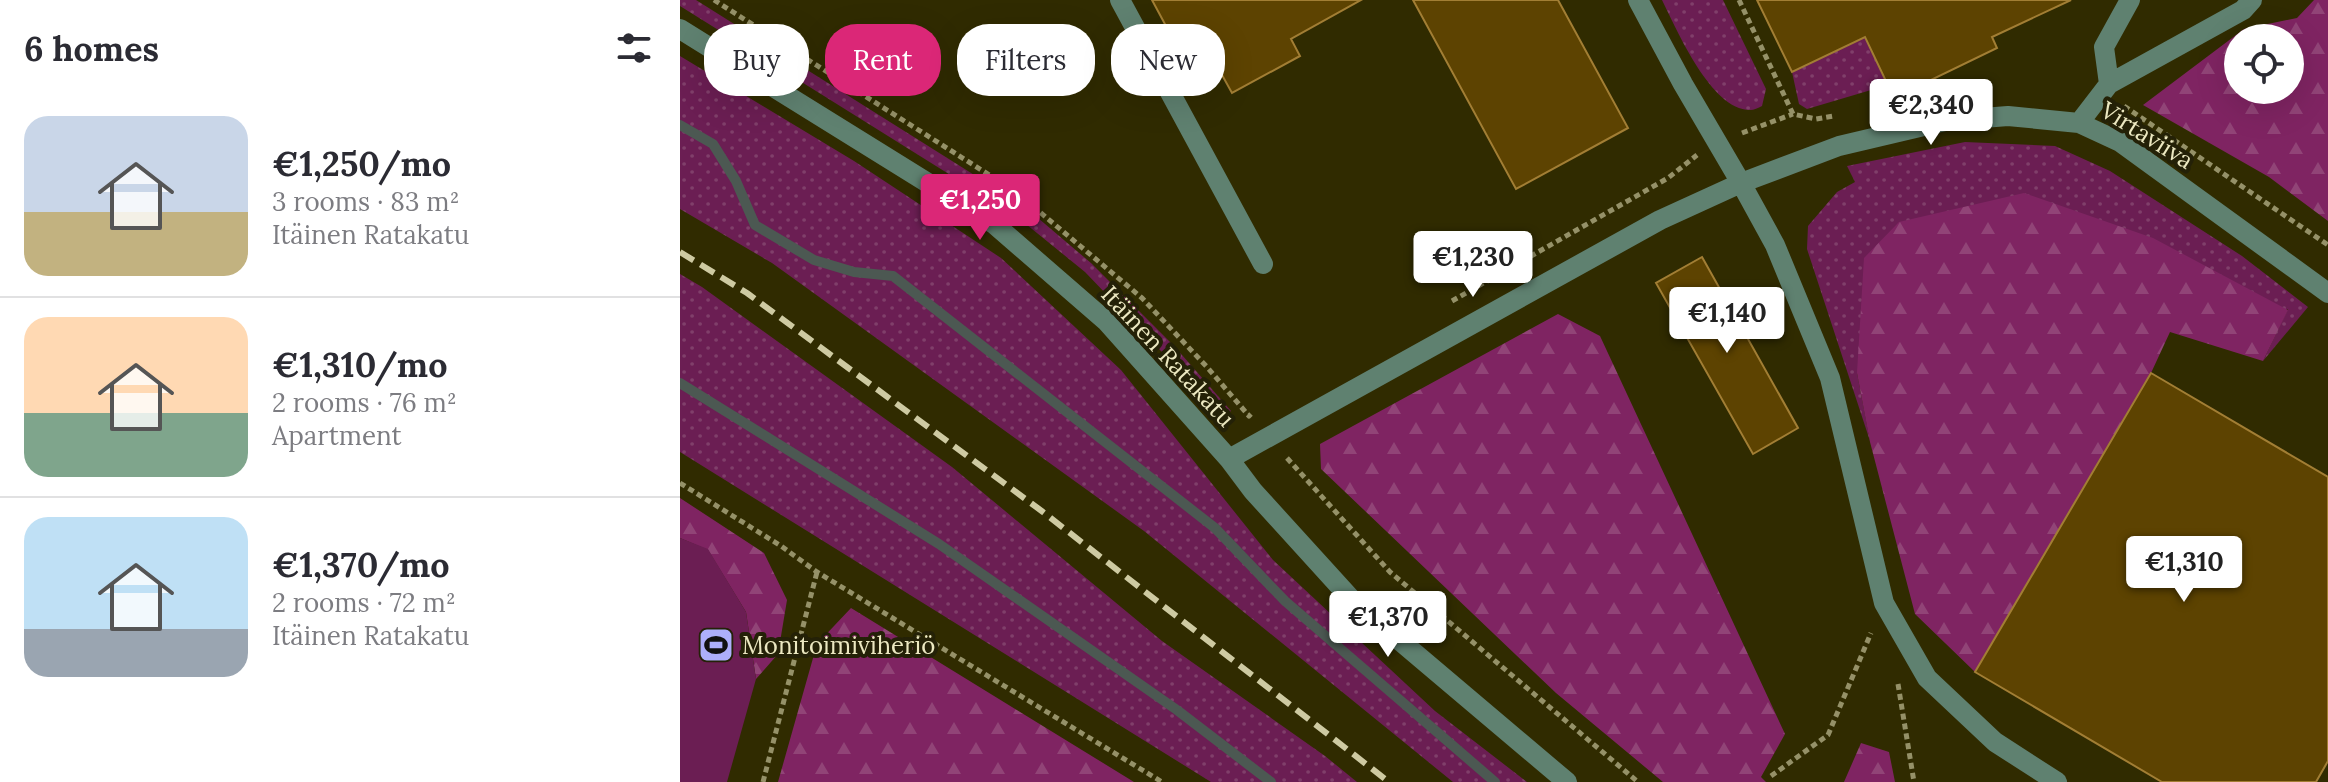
<!DOCTYPE html>
<html lang="en">
<head>
<meta charset="utf-8">
<style>
	:root { --surface:#fff; --page:#f2f2f3; --text:#2b2b33; --muted:#7c7c81; --line:#e1e1e2; --accent:#db2777 }
	body { margin:0; font-family:Lora,serif; background:var(--page); color:var(--text); height:100vh; display:flex; flex-direction:column; font-size:30px; white-space:nowrap }
	* { box-sizing:border-box; margin:0 }
	p { font-size:26px; color:var(--muted) }
	.icon { flex:none; width:44px; height:44px; fill:none; stroke:currentColor; stroke-width:2; stroke-linecap:round; stroke-linejoin:round }
	.map { position:relative; flex:1; overflow:hidden }
	.details { display:flex; flex-direction:column; background:var(--surface); width:680px }
	.details>* { flex:none }
	.top-card { position:absolute; left:24px; top:24px; width:760px; height:72px; display:flex; gap:16px }
	.controls { position:absolute; left:1544px; top:24px; display:grid; gap:16px }
	.controls a { display:grid; place-items:center; width:80px; height:80px; border-radius:50%; background:var(--surface); box-shadow:0 8px 32px #0002; font-size:40px }
	.price { position:absolute; translate:-50% -68px; padding:0 18px; border-radius:8px; background:#fff; color:#222; font-size:26px; line-height:52px; filter:drop-shadow(0 2px 4px #0008) }
	.price::after { content:''; position:absolute; left:50%; top:48px; width:24px; height:18px; margin-left:-12px; background:inherit; clip-path:polygon(0 0,100% 0,50% 100%) }
	.price.selected { background:var(--accent); color:#fff }
	ul { padding:0; list-style:none }
	li { display:flex; align-items:center; gap:24px; height:200px; padding:0 24px }
	li+li { border-top:2px solid var(--line) }
	li span { display:grid; place-items:center; flex:none; width:224px; height:160px; border-radius:24px; color:#555 }
	li>.icon { margin-inline-start:auto }
	span .icon { width:96px; height:96px; fill:#fffc; stroke-width:1 }
	li b { font-size:34px }
	h2 { display:flex; justify-content:space-between; align-items:center; height:96px; padding:0 24px; font-size:34px }
	.tag { padding:0 28px; border-radius:32px; background:var(--surface); box-shadow:0 8px 32px #0002; font-size:28px; line-height:72px }
	.tag.selected { background:var(--accent); color:#fff }
	main { display:flex; flex:1; min-height:0 }
	.map>svg:first-child { display:block }
	.grass { fill:url(#grass-dots) }
	.forest { fill:url(#forest-firs); fill-rule:evenodd }
	.garden { fill:#6b1e53 }
	.lines { fill:none; stroke-linecap:round; stroke-linejoin:round }
	.stream { stroke:#4c5852; stroke-width:10 }
	.building { fill:#5d4301; stroke:#a27e34; stroke-width:2 }
	.path { stroke:#959168; stroke-width:5; stroke-dasharray:6 4; stroke-linecap:butt }
	.minor { stroke:#5f8170; stroke-width:20 }
	.rail { stroke:#cecaa2; stroke-width:6; stroke-dasharray:16 8; stroke-linecap:butt }
	.labels { text-anchor:middle; dominant-baseline:central; stroke-width:8; stroke-linejoin:round; paint-order:stroke }
	.street-label { font-size:24px; fill:#ece8c1; stroke:#242107 }
	.poi-label { font-size:24px; fill:#ece8c1; stroke:#242107; text-anchor:start }
</style>
</head>
<body>
<main>
<section class="details">
<h2>6 homes<svg class="icon" aria-label="filters" viewBox="0 0 24 24"><path d="M4 7h16M4 17h16"/><circle cx="9" cy="7" r="2"/><circle cx="15" cy="17" r="2"/></svg></h2>
<ul>
<li><span style="background:linear-gradient(#c9d6e8 60%,#c2b280 0)"><svg class="icon" aria-label="home" viewBox="0 0 24 24"><path d="M3 11l9-7 9 7M6 9v11h12V9"/></svg></span><div><b>€1,250/mo</b><p>3 rooms · 83 m²</p><p>Itäinen Ratakatu</p></div></li>
<li><span style="background:linear-gradient(#ffd9b3 60%,#7fa58c 0)"><svg class="icon" aria-label="home" viewBox="0 0 24 24"><path d="M3 11l9-7 9 7M6 9v11h12V9"/></svg></span><div><b>€1,310/mo</b><p>2 rooms · 76 m²</p><p>Apartment</p></div></li>
<li><span style="background:linear-gradient(#bfe0f5 70%,#9aa5b1 0)"><svg class="icon" aria-label="home" viewBox="0 0 24 24"><path d="M3 11l9-7 9 7M6 9v11h12V9"/></svg></span><div><b>€1,370/mo</b><p>2 rooms · 72 m²</p><p>Itäinen Ratakatu</p></div></li>
</ul>
</section>
<div class="map">
<svg width="1648" height="782" viewBox="0 0 1648 782">
	<defs>
		<pattern id="grass-dots" width="8" height="8" patternUnits="userSpaceOnUse" patternTransform="scale(2)"><rect width="8" height="8" fill="#6b1e53"/><path d="M2 2h.1M6 6h.1" fill="none" stroke="#803f6a" stroke-width="1.8" stroke-linecap="round"/></pattern>
		<pattern id="forest-firs" width="22" height="20" patternUnits="userSpaceOnUse" patternTransform="scale(2)"><rect width="22" height="20" fill="#7f2462"/><path d="M5 1l3.5 6h-7zM16 11l3.5 6h-7z" fill="#914477"/></pattern>
	</defs>
	<rect width="100%" height="100%" fill="#302b00"/>
	<path class="grass" d="M0 0H16L345 207 411 263 495 347 551 411 541 418 504 375 405 272 336 216 0 6Z
		M982 0H1043L1086 89 1082 106C1078 108 1074 110 1070 110 1031 110 997 30 982 0Z
		M1174 13 1208 85 1127 109 1119 104 1112 72 1171 44Z
		M0 56 174 161 321 258 441 370 593 560 755 711 847 782H773L464 531 92 263 0 209Z
		M1285 142 1375 146 1430 171 1562 256 1628 307 1583 361 1608 309 1177 373 1190 441 1127 249 1128 226 1157 192 1175 182 1167 166Z
		M0 274 22 287 272 467 482 641 645 756 677 782H531L0 452Z"/>
	<path class="forest" d="M1634 0H1648V221L1589 177 1463 105 1564 29 1617 18ZM1558 38H1610V90H1558Z
		M1344 193 1473 238 1608 310 1583 361 1490 332 1471 373 1295 672 1235 614 1190 442 1177 373 1184 258 1219 222Z
		M878 314 920 336 1105 734 1081 777 1086 782H983L876 693 641 469 640 444Z
		M0 498 84 553 107 600 98 654 76 679 66 612 28 550 0 538Z
		M171 608 454 782H98L137 644Z
		M1181 743 1209 752 1215 782H1164Z"/>
	<path class="garden" d="M0 538 28 549 66 612 76 679 47 782H0Z"/>
	<g class="lines">
		<path class="stream" d="M0 125 33 144 56 181 75 225 134 260 174 272 213 276 535 528 605 601 815 782
			M0 383 259 544 497 710 591 782"/>
	</g>
	<path class="building" d="M472 0H681L611 39 620 56 552 93 522 39 500 52Z
		M733 0H878L948 128 836 189Z
		M1077 0H1391L1312 37 1317 48 1214 98 1185 37 1112 72Z
		M1022 257 1118 428 1073 454 976 283Z
		M1471 373 1648 477V761L1636 782H1482L1295 672Z"/>
	<g class="lines">
		<path class="path" d="M34 0 336 192 462 298 527 367 569 416 571 414
			M1059 0 1113 114 1136 119 1154 116
			M1444 106 1648 245
			M1062 133 1113 114
			M772 301 988 178 1017 155
			M607 458 710 572 958 782
			M0 483 101 546 137 572 482 782
			M1218 684 1234 782
			M1091 776 1148 735 1191 633
			M83 782 137 572"/>
		<path class="minor" d="M440 0 583 264
			M958 0 1003 84 1061 183 1159 146 1265 121 1328 116 1399 123 1440 142 1648 293
			M0 29 314 224 427 322 549 459 573 491 673 601 887 782
			M1429 84 1424 47 1450 0
			M1399 123 1429 84 1563 10 1572 0
			M549 459 980 220 1061 183 1095 245 1150 378 1204 603 1247 678 1315 742 1377 782"/>
		<path class="rail" d="M0 252 67 293 363 512 709 782"/>
	</g>
	<defs>
		<symbol id="stadium-square" viewBox="-11 -11 22 22"><rect x="-9" y="-9" width="18" height="18" rx="4" fill="#adaffb" stroke="#242107"/><path d="M0-5a6.5 5 0 1 0 0 10a6.5 5 0 1 0 0-10ZM-3.5-1.8h7v3.6h-7Z" fill="#111"/></symbol>
	</defs>
	<g fill-rule="evenodd">
		<use href="#stadium-square" x="16" y="625" width="40" height="40"/>
	</g>
	<g class="labels">
		<g class="street-label">
			<text transform="translate(1467 135) rotate(32)">Virtaviiva</text>
			<text transform="translate(488 356) rotate(47)">Itäinen Ratakatu</text>
		</g>
		<g class="poi-label">
			<text x="62" y="645">Monitoimiviheriö</text>
		</g>
	</g>
</svg>
<div class="controls">
<a><svg class="icon" aria-label="locate" viewBox="0 0 24 24"><circle cx="12" cy="12" r="6"/><path d="M12 2v4M12 18v4M2 12h4M18 12h4"/></svg></a>
</div>
<b class="price" style="left:1251px;top:147px">€2,340</b>
<b class="price selected" style="left:300px;top:242px">€1,250</b>
<b class="price" style="left:793px;top:299px">€1,230</b>
<b class="price" style="left:1047px;top:355px">€1,140</b>
<b class="price" style="left:1504px;top:604px">€1,310</b>
<b class="price" style="left:708px;top:659px">€1,370</b>
<div class="top-card">
<a class="tag">Buy</a>
<a class="tag selected">Rent</a>
<a class="tag">Filters</a>
<a class="tag">New</a>
</div>
</div>
</main>
</body>
</html>
